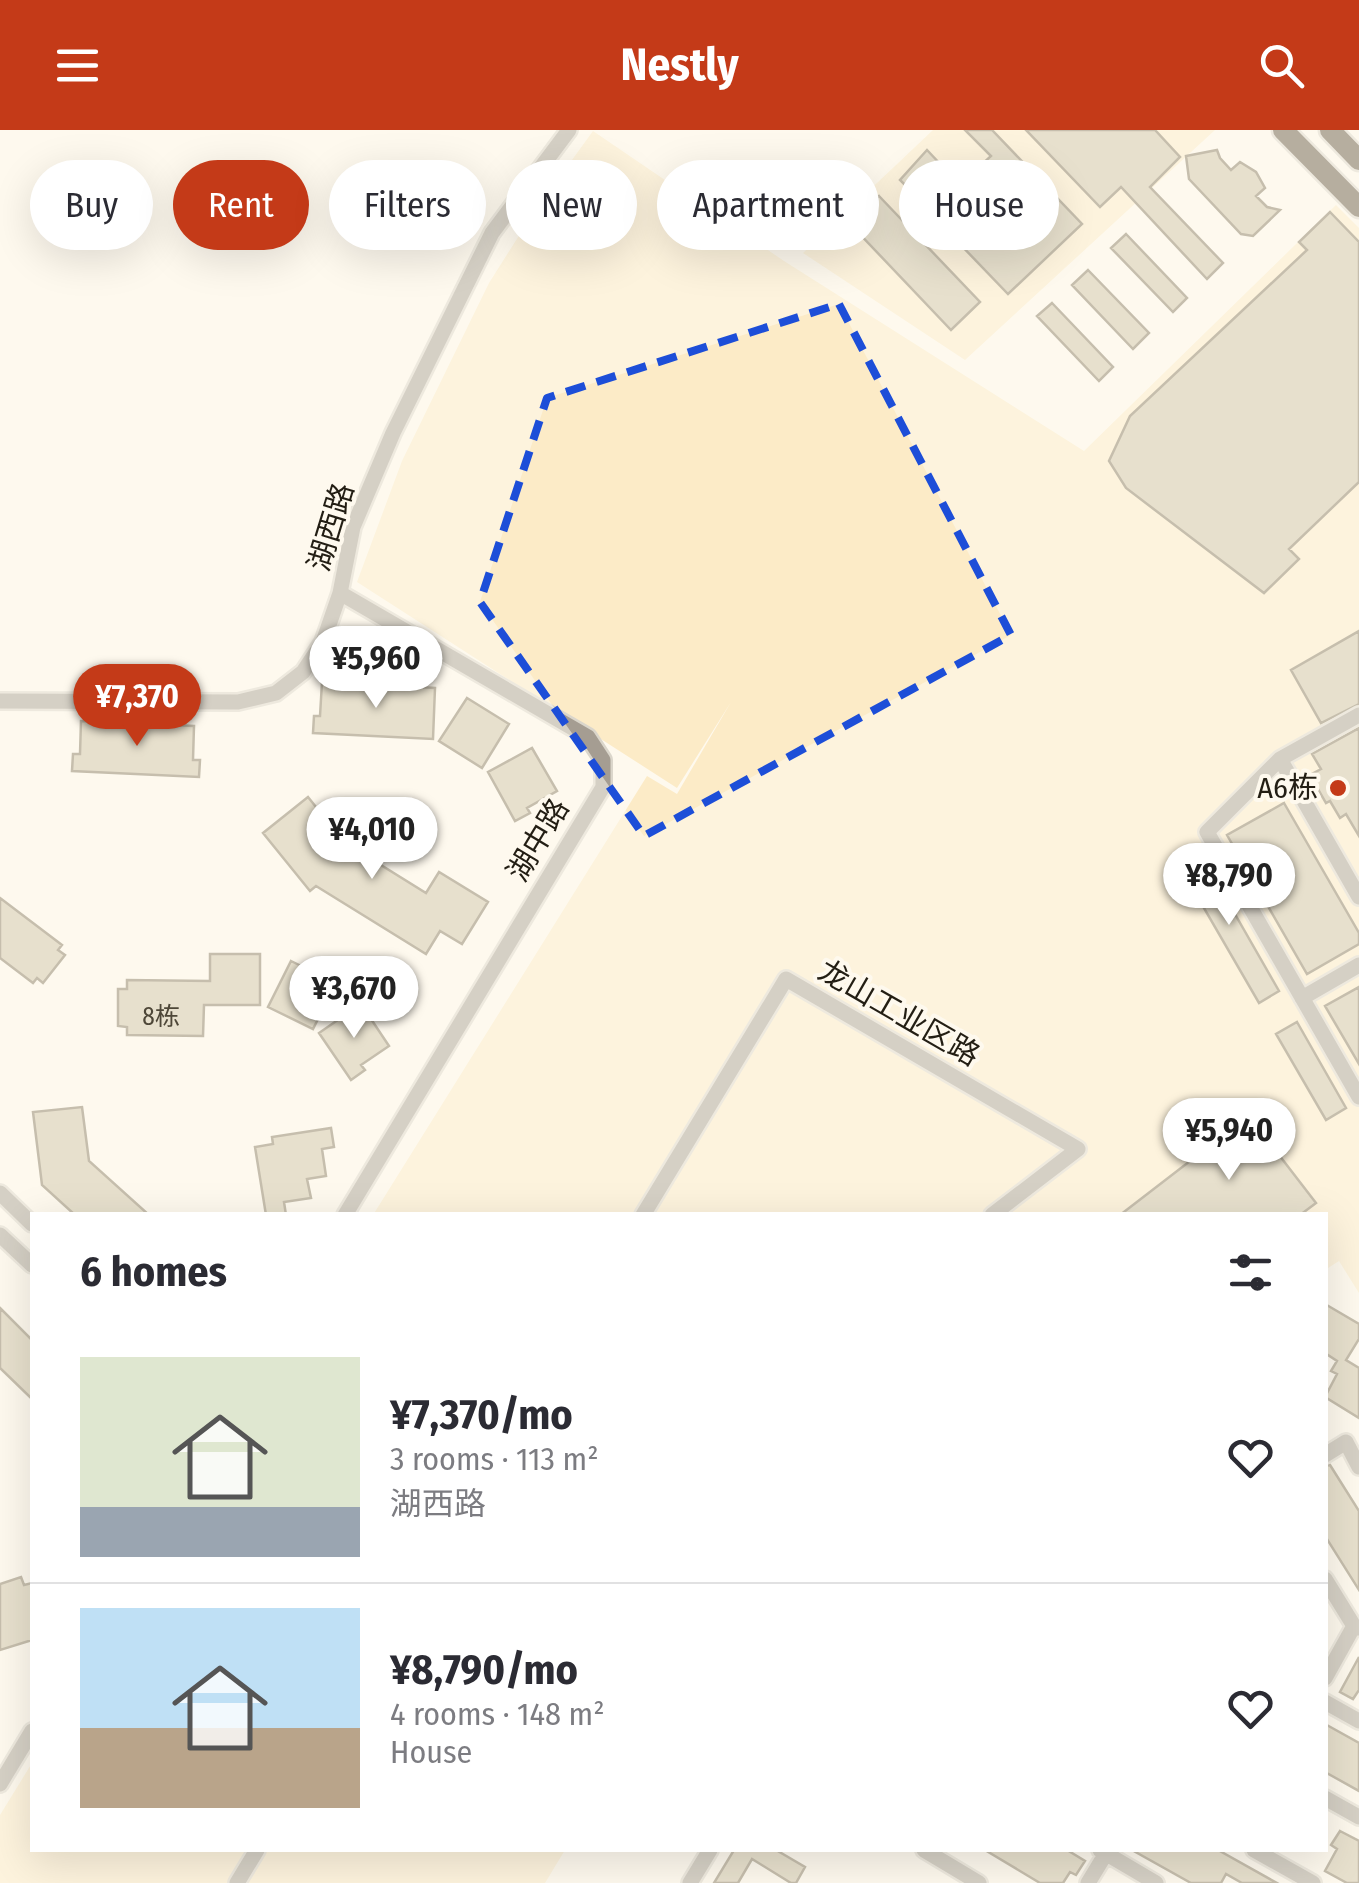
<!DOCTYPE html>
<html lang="en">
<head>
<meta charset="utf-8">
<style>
	:root { --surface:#fff; --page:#f7f7f7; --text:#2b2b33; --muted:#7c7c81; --line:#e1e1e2; --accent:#c43a18 }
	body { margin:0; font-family:"Fira Sans Condensed","Noto Sans SC",sans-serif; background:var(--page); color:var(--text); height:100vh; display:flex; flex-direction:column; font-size:38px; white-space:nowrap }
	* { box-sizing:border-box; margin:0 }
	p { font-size:32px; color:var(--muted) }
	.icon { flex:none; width:55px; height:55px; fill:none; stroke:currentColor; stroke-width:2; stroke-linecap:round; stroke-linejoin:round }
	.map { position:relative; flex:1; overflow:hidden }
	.details { position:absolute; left:30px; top:1082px; width:1298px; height:640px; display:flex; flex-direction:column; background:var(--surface); border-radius:0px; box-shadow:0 10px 40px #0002 }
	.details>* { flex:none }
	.guide { position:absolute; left:30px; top:30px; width:1300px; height:90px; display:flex; gap:20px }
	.price { position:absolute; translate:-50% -85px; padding:0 22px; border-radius:35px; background:#fff; color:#222; font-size:32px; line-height:65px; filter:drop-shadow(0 2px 5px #0008) }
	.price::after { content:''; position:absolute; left:50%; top:60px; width:30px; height:22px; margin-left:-15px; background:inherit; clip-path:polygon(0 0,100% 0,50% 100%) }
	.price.selected { background:var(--accent); color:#fff }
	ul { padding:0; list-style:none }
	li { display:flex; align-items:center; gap:30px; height:250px; padding:0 50px }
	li+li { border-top:2px solid var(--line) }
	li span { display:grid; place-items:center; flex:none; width:280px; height:200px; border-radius:0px; color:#555 }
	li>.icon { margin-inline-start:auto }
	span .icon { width:120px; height:120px; fill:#fffc; stroke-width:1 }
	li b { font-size:42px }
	h2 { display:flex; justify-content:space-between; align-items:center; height:120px; padding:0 50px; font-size:42px }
	.tag { padding:0 35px; border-radius:45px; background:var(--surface); box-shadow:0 10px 40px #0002; font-size:35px; line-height:90px }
	.tag.selected { background:var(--accent); color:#fff }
	header { display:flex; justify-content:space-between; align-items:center; height:130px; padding:0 50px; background:var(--accent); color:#fff; font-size:45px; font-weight:700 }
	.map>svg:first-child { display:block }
	.built { fill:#fcebc7 }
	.building { fill:#cdc1a5; stroke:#83775e; stroke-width:2.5 }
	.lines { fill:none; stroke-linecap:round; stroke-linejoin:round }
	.minor-casing { stroke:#dbd6cb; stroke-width:20 }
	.major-casing { stroke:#dbd6cb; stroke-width:25 }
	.minor { stroke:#a59d92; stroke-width:15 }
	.major { stroke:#60523f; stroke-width:20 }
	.marked { fill:none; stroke:#1d4ed8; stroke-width:8; stroke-dasharray:20 12; stroke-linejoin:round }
	.poi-dot { fill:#c43a18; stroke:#fef9ee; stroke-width:4 }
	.labels { text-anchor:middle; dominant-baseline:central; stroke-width:8; stroke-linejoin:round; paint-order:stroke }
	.number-label { font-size:25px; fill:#4e4738 }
	.street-label { font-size:30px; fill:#231e14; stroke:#fef9ee }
	.poi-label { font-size:30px; fill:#231e14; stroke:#fef9ee; text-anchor:end }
</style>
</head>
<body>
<header><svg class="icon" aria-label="menu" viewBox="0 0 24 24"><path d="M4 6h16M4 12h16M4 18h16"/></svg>Nestly<svg class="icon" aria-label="search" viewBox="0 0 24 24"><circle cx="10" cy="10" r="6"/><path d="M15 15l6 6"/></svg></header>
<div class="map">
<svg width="1359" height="1753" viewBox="0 0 1359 1753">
	<rect width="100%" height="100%" fill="#fef9ee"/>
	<path class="built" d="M933 0H1215L965 230 803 123Z
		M593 1 784 131 1084 321 1336 75 1359 98V1163L1339 1131 1325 1140V1085H373L647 646 677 664 731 572 677 658 357 452 402 331 489 153 532 85Z
		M32 1633V1720H565L545 1753H0V1685Z"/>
	<path class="building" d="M965 0H992L1082 94 1008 164 931 84 948 67 932 51 916 66 900 50 927 20 960 55 991 26Z
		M1026 0H1155L1180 27 1150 57 1223 133 1207 149 1121 57 1100 77Z
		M1217 20 1220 28 1231 40 1240 32 1256 42 1265 58 1256 66 1267 77 1280 80 1253 106 1241 104 1189 49 1186 26Z
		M879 66 980 172 951 200 853 97V91L860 84 858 82Z
		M1330 82 1359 112V352L1289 419 1299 429 1264 463 1126 358 1109 331 1130 286 1307 120 1299 112Z
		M1126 104 1187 168 1173 182 1111 118Z
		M1088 140 1149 203 1133 219 1072 155Z
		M1052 173 1113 237 1099 251 1037 186Z
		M1359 501V574L1321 593 1291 540Z
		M322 552 435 558 433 609 313 603 314 586H320Z
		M467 568 509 594 482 638 439 611Z
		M81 591 194 596 193 630H200L199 647 72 641 73 624H80Z
		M1359 598V706L1346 684 1340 688 1330 671 1326 673 1310 645 1321 639 1312 624Z
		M532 618 557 661 527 678 530 683 515 691 488 642Z
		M308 667 344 712 426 763 439 742 488 772 462 814 440 801 426 824 316 756 310 761 263 703Z
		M1284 673 1359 803V814L1307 844 1227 705Z
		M1200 723 1279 861 1259 873 1179 735Z
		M0 768 62 815 58 820 65 825 43 853 37 848 33 853 0 828Z
		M210 824H260V875H204L203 906 127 905V897L118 896V859H127V850L210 851Z
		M291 831 336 853 313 899 268 877Z
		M1359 857V934L1325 876Z
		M361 874 389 916 361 935 365 940 351 950 319 903Z
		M1297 892 1346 978 1326 990 1276 904Z
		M82 977 89 1031 149 1085H75L42 1055 33 982Z
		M1242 991 1272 1030 1279 1025 1316 1073 1300 1085H1120Z
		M331 998 334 1017 322 1019 326 1046 307 1049 311 1068 284 1072 286 1085H266L255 1017 273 1014 272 1007Z
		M1325 1174 1359 1194V1209L1346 1230 1359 1238V1288L1325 1267 1337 1244 1331 1241 1337 1231 1325 1223Z
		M0 1178 32 1210V1269L0 1238Z
		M1330 1335 1359 1381V1460L1325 1406V1336Z
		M21 1447 24 1455 32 1453V1510L0 1520V1454Z
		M1359 1527V1560L1353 1569 1340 1562Z
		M1325 1594 1359 1613V1661L1325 1642Z
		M1340 1701 1359 1711V1753H1347L1325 1741 1337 1719 1331 1715Z
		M734 1720H776L805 1737 796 1753H791L752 1729 738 1753H714Z
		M985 1720H1067L1085 1731 1076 1745 1070 1742 1063 1753H1040Z
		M1132 1720H1218L1277 1753H1242L1226 1744 1221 1753H1191Z"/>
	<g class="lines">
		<defs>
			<path id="minor" d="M340 463 588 607 603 630V657L345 1085
				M0 571 238 572 276 563 303 542 323 512 340 463 353 397 393 303 492 103 569 0
				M1359 585 1280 629 1207 702 1359 967
				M1280 629 1359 767
				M1302 868 1359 835
				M0 1063 32 1094
				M643 1085 786 849 1078 1019 992 1085
				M0 1105 32 1135
				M1325 1325 1346 1312 1359 1337
				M1325 1449 1354 1496
				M1325 1548 1354 1496 1359 1498
				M1325 1572 1359 1591
				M0 1654 32 1601
				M1325 1668 1359 1687
				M924 1720 979 1753
				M1100 1720 1156 1753
				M1254 1720 1313 1753
				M237 1753 257 1720
				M690 1753 710 1720
				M1088 1753 1108 1720"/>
			<path id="major" d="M1283 0 1359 77
				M1330 0 1359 30"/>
		</defs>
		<use href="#minor" class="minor-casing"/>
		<use href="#major" class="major-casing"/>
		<use href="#minor" class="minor"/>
		<use href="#major" class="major"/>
	</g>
	<path d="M0 0H1359V1753H0ZM839 174 1011 505 644 706 480 472 547 268Z" fill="#fef9ee" fill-opacity=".55" fill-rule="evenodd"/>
	<path class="marked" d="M839 174 1011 505 644 706 480 472 547 268Z"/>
	<circle class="poi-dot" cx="1338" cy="658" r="10"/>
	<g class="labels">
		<g class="number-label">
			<text x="161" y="887">8栋</text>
		</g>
		<g class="street-label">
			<text transform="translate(331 397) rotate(-73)">湖西路</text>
			<text transform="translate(538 710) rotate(-59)">湖中路</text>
			<text transform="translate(899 883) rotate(30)">龙山工业区路</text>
		</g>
		<g class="poi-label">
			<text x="1318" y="658">A6栋</text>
		</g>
	</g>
</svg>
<b class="price" style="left:376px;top:581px">¥5,960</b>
<b class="price selected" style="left:137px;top:619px">¥7,370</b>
<b class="price" style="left:372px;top:752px">¥4,010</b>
<b class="price" style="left:1229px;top:798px">¥8,790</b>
<b class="price" style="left:354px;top:911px">¥3,670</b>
<b class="price" style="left:1229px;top:1053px">¥5,940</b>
<div class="guide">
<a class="tag">Buy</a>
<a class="tag selected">Rent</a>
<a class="tag">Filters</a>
<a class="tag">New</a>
<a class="tag">Apartment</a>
<a class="tag">House</a>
</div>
<section class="details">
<h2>6 homes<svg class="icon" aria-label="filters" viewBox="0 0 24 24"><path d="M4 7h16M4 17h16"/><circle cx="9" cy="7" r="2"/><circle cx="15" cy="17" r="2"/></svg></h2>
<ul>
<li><span style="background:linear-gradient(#dfe7d0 75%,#9aa5b1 0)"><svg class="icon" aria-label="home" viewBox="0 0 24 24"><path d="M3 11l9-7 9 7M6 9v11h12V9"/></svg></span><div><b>¥7,370/mo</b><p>3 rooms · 113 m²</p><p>湖西路</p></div><svg class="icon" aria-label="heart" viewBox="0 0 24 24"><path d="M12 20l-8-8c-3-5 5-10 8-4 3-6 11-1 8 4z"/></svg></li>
<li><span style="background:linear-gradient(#bfe0f5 60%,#b9a48a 0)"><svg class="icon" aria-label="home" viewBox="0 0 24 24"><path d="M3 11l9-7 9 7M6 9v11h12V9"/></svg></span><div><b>¥8,790/mo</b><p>4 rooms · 148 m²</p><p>House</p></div><svg class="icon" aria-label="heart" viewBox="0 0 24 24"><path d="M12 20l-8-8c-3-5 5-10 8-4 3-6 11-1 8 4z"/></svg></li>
</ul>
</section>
</div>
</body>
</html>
